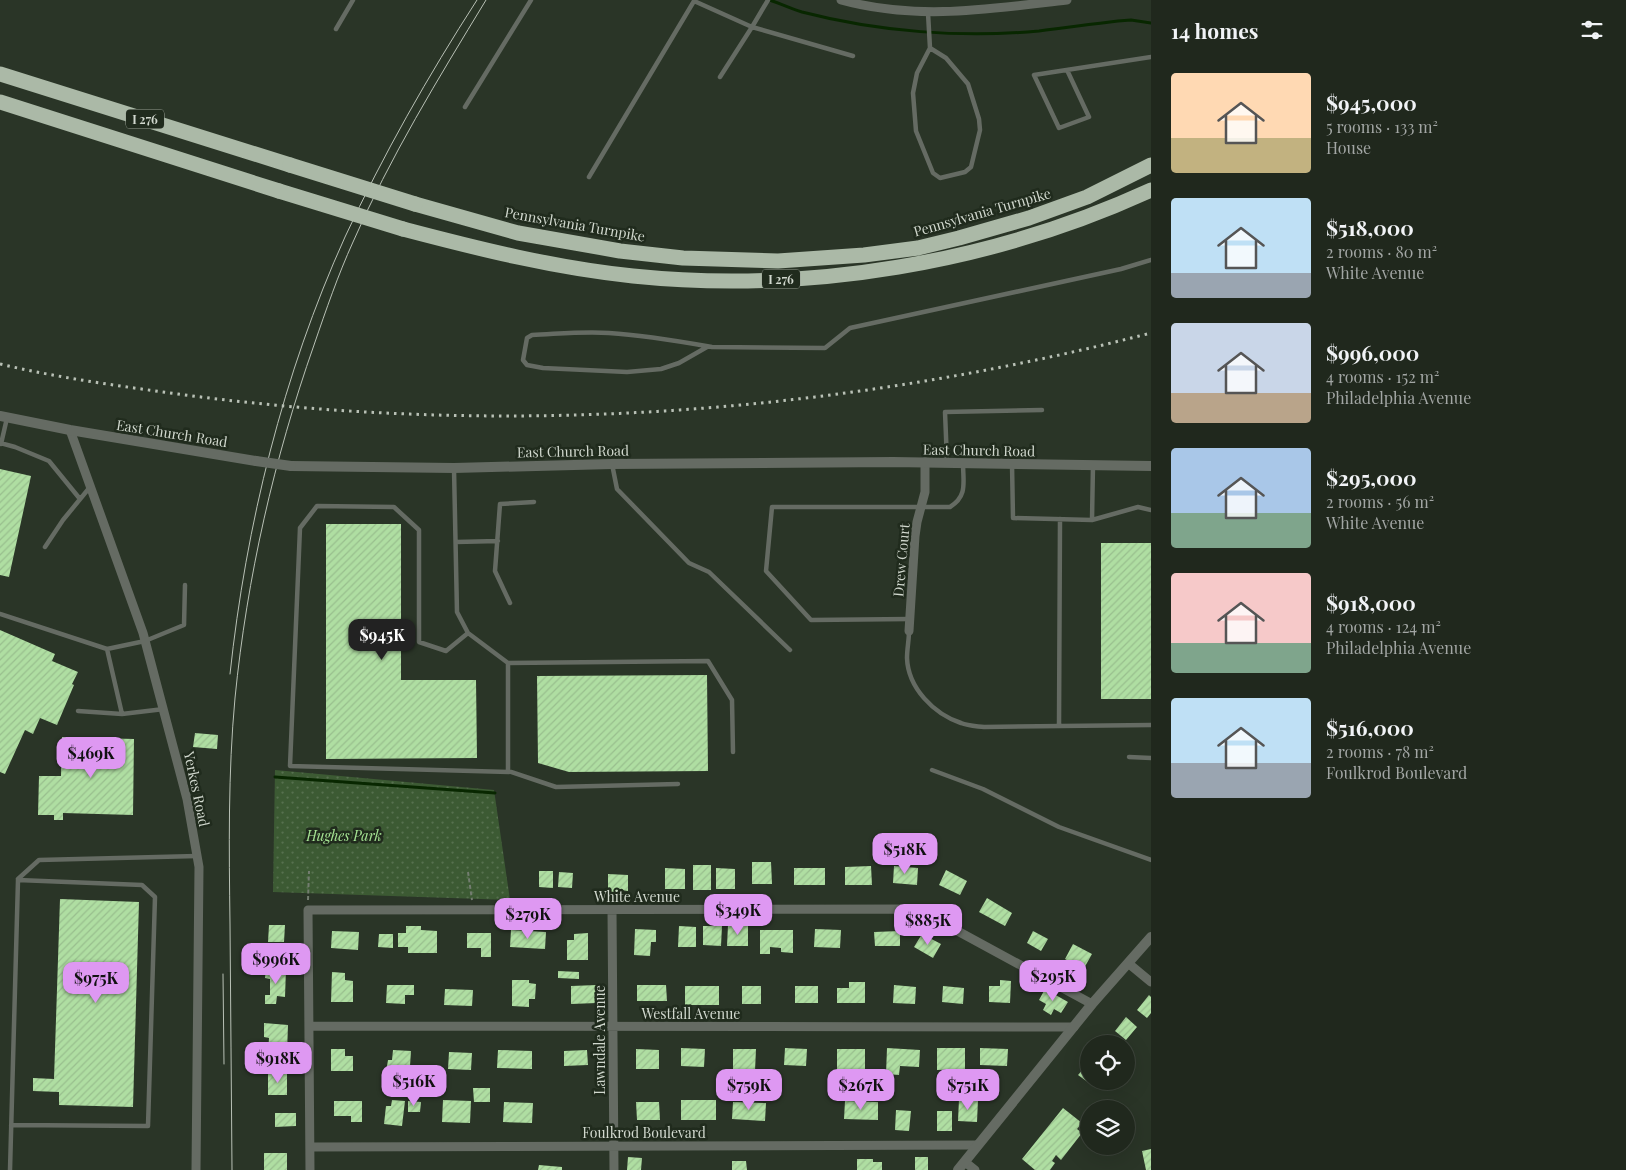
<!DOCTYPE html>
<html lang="en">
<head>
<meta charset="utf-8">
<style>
	:root { --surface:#20281d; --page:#2d342a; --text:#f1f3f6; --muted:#a2a6a4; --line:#3d443b; --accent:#de98f2 }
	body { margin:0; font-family:"Playfair Display",serif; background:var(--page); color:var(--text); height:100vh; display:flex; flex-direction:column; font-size:19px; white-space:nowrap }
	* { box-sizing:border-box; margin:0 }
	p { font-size:16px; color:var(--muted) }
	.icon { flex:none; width:28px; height:28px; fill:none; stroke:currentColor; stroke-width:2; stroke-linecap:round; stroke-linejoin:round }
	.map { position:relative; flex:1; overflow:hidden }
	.side { display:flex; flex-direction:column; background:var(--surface); width:475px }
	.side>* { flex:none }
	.controls { position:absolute; left:1080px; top:1035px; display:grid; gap:10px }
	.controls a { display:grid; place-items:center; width:55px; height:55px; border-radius:50%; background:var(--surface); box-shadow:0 5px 20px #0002,0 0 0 1px var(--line); font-size:25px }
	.price { position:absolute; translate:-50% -42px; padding:0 11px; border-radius:10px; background:var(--accent); color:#111; font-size:16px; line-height:32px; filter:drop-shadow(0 1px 2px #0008) }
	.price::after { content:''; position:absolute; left:50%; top:30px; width:15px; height:11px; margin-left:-8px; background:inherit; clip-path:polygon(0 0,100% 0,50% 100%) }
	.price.current { background:#222; color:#fff }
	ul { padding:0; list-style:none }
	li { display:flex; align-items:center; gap:15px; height:125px; padding:0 20px }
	li span { display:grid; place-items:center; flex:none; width:140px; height:100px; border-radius:5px; color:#555 }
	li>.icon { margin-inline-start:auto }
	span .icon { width:60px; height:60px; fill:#fffc; stroke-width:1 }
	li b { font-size:21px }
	h2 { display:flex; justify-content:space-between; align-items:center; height:60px; padding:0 20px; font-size:21px }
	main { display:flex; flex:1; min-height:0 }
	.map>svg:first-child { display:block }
	.park { fill:url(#park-dots) }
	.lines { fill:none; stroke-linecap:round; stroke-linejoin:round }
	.stream { stroke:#082700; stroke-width:3 }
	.building { fill:url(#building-hatch) }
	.path { stroke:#737d70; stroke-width:2; stroke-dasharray:4 2.5; stroke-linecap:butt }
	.service { stroke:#656b63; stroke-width:4.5 }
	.minor { stroke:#656b63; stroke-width:9 }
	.tertiary { stroke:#656b63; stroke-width:10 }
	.motorway { stroke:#abb9a7; stroke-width:15 }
	.tram { stroke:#b9c1b6; stroke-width:1 }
	.rail { stroke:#b9c1b6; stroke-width:3; stroke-dasharray:2.5 5; stroke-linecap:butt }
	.tertiary-bridge { stroke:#656b63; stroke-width:10 }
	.motorway-bridge { stroke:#abb9a7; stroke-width:15 }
	.labels { text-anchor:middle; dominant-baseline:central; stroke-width:5; stroke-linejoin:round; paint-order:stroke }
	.shield { fill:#202b1d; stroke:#9ca499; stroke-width:1 }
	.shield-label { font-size:12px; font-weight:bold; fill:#d1d8ce }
	.street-label { font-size:14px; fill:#d1d8ce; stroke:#202b1d }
	.park-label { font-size:14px; font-style:italic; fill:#a5e393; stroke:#202b1d }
</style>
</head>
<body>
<main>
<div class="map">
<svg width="1151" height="1170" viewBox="0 0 1151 1170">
	<defs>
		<pattern id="park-dots" width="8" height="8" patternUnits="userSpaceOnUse" patternTransform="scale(1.25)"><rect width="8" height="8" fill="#3c5a33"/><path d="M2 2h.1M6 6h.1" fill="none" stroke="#57714f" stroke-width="1.8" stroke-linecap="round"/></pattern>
		<pattern id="building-hatch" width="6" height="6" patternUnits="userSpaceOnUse" patternTransform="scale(1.25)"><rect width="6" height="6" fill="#afdea2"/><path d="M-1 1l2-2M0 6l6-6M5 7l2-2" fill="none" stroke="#99bf8e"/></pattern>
	</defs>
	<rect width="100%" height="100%" fill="#2a3527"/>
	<path class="park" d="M275 770 494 790 510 900 273 892Z"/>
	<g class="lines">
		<path class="stream" d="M770 0C781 4 792 9 802 12 879 32 962 38 1039 31 1065 28 1091 24 1118 21L1131 20 1151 23
			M275 777 495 793"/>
	</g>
	<path class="building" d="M0 469 31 476 9 577 0 575Z
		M326 524H401V680H476L477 758 326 759Z
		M1101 543H1151V699H1101Z
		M0 630 55 654 52 661 78 672 72 684 74 685 57 725 40 718 33 734 25 730 5 774 0 772Z
		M707 675 708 771 569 772 538 763 537 676Z
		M195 733 218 735 217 749 193 747Z
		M62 737 134 739 133 815 63 813V820H54V815H38L39 776H61Z
		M752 862H771L772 884H752Z
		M693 865H711V890H693Z
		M871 866 872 885H845V867Z
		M894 866 918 868 917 885 893 883Z
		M665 868 685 869V889H665Z
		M716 868 735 869V889H716Z
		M794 868H825V885H794Z
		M946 870 967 881 960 895 939 885Z
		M539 871H553V888L539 887Z
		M559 872 573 873 572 888 558 887Z
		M608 874 628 875V891L621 890 620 895H608Z
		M987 898 1012 913 1005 926 979 912Z
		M60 899 139 902 133 1107 59 1105V1092L33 1091V1078L54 1079Z
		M269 925H285L284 942H268Z
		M728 925H748V946H727Z
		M406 926H421V930L437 931V953H408V947H398V933H406Z
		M679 926 696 927V947H678Z
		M703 926H722L721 946 703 945Z
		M635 929 656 930V942H651L650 956 634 955Z
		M815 929 841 930 840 948 814 947Z
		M511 930 546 932 545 949 510 947Z
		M760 930H793V953L781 952V948L770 947V954H760Z
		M332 931 359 932 358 950 331 948Z
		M900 931V946H875L874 932Z
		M1033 931 1048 939 1041 951 1027 943Z
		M467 933H491V957H481V948H467Z
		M588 933V960H567V940H574V934Z
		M379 934H393V948L378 947Z
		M922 934 941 944 933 958 914 947Z
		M1073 944 1092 954 1083 970 1065 959Z
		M266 968 286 969 285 997 277 996 276 1004H265V995H270V979L265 978Z
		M558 971 579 972V979L558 978Z
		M332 972 345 973V980L353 981V1002H331Z
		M512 980H529V983L536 984 535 999H529V1007L512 1006Z
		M1000 980 1011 981 1010 1003 989 1002V986H1000Z
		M849 982H865V1003H837V988H849Z
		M387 985H414V995H405V1004L386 1003Z
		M597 985V1003L571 1004V986Z
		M637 985H666L667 1001H637Z
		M894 985 916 987 915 1004 893 1003Z
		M685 986H719V1005H685Z
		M742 986H761V1004H742Z
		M795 986H818V1003H795Z
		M943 986 964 988 963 1004 942 1002Z
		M445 989 473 990 472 1006 444 1005Z
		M1045 989 1068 1002 1061 1013 1054 1009 1051 1015 1043 1010 1046 1004 1039 1000Z
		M1149 995 1151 997V1013L1147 1018 1137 1010Z
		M1126 1017 1137 1027 1126 1040 1115 1031Z
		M264 1023 288 1025 287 1053 268 1052 269 1038 264 1037Z
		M681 1048 705 1049 704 1067 681 1066Z
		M785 1048 807 1049 806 1066 784 1065Z
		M887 1048 920 1050 919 1067 900 1066 899 1075 886 1074Z
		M937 1048H965V1069L937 1070Z
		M980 1048 1008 1049 1007 1066 980 1065Z
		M331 1049H345V1056H353V1071H331Z
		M636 1049 659 1050V1069H636Z
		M733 1049H756L755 1071H733Z
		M837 1049H865V1069H837Z
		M393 1050 411 1051 410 1066H387L388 1060H392Z
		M498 1050 532 1051V1069L497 1068Z
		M587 1050 588 1065 564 1066V1051Z
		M449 1052 472 1053 471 1070 448 1069Z
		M1089 1062V1081H1090L1089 1083 1078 1075Z
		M287 1073V1095H268V1074Z
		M473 1088H490V1102H474Z
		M959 1099 978 1100 977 1122 958 1121Z
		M392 1100 405 1101 402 1126 384 1124 386 1106H391Z
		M443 1100 471 1101 470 1123 442 1122Z
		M681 1100H716V1120H681Z
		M334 1101H362V1122H351V1116H334Z
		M408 1101 421 1102 420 1112H408Z
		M845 1101 878 1102V1120L844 1119Z
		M504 1102 533 1103 532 1123 503 1122Z
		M636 1102H659L660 1120H637Z
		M733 1102 766 1103 765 1121 732 1119Z
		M1063 1108 1082 1123 1077 1129 1082 1133 1061 1160 1056 1155 1052 1161 1055 1163 1050 1170H1035L1022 1159Z
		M896 1110 911 1111 909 1131 895 1130Z
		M937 1111H952V1131H937Z
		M275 1113H296V1126L275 1127Z
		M1151 1149V1170H1146L1142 1151Z
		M264 1153H287V1170H264Z
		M628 1157 642 1158 641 1170H627Z
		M915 1157H928V1170H915Z
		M857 1159H873V1162H882V1170H857Z
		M732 1161H746L747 1170H732Z
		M539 1165 562 1167V1170H538Z"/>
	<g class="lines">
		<path class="path" d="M468 872 472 900
			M308 900 309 871"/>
		<path class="service" d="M928 13 930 48 917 73 913 93 916 131 933 173 940 178 965 172 971 167 980 130 979 119 968 84 946 58 930 48
			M336 29 353 0
			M1067 70 1089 117 1059 128 1034 75 1151 57
			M720 77 752 27 853 56
			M465 107 531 0
			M589 177 694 1 752 27 768 0
			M707 347 679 363 661 369 627 372 543 368 527 365 523 360 527 338 532 335C557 334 584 331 609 333 643 335 678 341 712 347L825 348 850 328 1121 269 1151 260
			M0 443 15 447 49 461 80 499
			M1 444 7 418
			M947 461 945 412 1042 410
			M612 464 617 489 689 563 709 572 790 650
			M1012 464 1013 518 1092 520 1093 465
			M454 469 457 612 468 633 508 663
			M1092 520 1138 507 1151 510
			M456 542 498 541
			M45 547 63 520 90 487
			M510 603 495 571 500 504 534 502
			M0 614 107 649 145 641 184 625 185 585
			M910 619 811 620 766 571 772 507H950C968 496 963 482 963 463
			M909 631C909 640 907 649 907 658 908 688 934 714 961 723 968 726 976 726 984 727L1151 725
			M468 633 446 651 419 642V530L394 507 317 506 300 528 290 766 509 772
			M107 649 122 714 164 709
			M78 711 122 714
			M1059 726 1060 519
			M1129 757 1151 758
			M932 770 983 789 1059 827 1151 860
			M678 784 556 787 508 771V663L708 661 732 700 733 752
			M18 879 39 860 197 856
			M10 1170 18 880 142 885 155 897 148 1126 11 1125"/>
		<path class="minor" d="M841 0C917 21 990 9 1067 0
			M70 430 143 633 187 799 199 867 196 1170
			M909 631 915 536 917 522 925 492V462
			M612 910 614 1170
			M1128 963 1151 982
			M309 1026 1074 1027
			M310 1147 978 1145
			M965 1162 975 1170
			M310 1170 308 910 909 909 919 911 930 916 1092 1004"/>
		<path class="tertiary" d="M0 416 70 430 256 461
			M291 466 454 468 612 464 893 462 1151 466
			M958 1170 1092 1004 1151 937"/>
		<path class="motorway" d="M0 74 290 165
			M0 102 279 191
			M415 204 518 233 620 251 683 258 778 261 864 255 918 248 959 238 1029 218 1087 197 1151 165
			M403 229C479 249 555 268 633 276 808 294 992 263 1151 190"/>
		<path class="tram" d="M230 674C246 525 283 374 345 237 383 155 428 76 477 0
			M223 974 224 1064
			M232 1170C231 1088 231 1006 230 924 229 849 228 773 235 698 247 577 274 459 314 345 326 310 338 275 353 242 390 157 438 79 486 0"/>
		<path class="rail" d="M0 364C59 378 119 386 178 394 503 438 834 415 1151 333"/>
		<path class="tertiary-bridge" d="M256 461 291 466"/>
		<path class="motorway-bridge" d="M290 165 415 204
			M279 191 403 229"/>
	</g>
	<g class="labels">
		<g class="shield">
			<rect x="126" y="109.5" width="38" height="19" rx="4"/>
			<rect x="762" y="269.5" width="38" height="19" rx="4"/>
		</g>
		<g class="shield-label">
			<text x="145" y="119">I 276</text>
			<text x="781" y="279">I 276</text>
		</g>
		<g class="street-label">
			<text transform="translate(982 212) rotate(-16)">Pennsylvania Turnpike</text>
			<text transform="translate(575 224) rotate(10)">Pennsylvania Turnpike</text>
			<text transform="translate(172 433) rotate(9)">East Church Road</text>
			<text transform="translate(979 450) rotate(1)">East Church Road</text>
			<text transform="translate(573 451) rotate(-1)">East Church Road</text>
			<text transform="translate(901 560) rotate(-85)">Drew Court</text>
			<text transform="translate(197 789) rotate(78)">Yerkes Road</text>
			<text x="637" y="896">White Avenue</text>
			<text x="691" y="1013">Westfall Avenue</text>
			<text transform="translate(599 1040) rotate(-90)">Lawndale Avenue</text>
			<text x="644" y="1132">Foulkrod Boulevard</text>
		</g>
		<g class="park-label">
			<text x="344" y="835">Hughes Park</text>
		</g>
	</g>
</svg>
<div class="controls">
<a><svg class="icon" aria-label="locate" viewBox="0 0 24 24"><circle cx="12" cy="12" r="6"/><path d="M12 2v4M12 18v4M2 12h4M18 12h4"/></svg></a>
<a><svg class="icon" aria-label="layers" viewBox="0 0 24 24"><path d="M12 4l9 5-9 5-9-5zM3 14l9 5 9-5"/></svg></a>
</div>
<b class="price current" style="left:382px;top:661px">$945K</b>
<b class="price" style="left:91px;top:779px">$469K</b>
<b class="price" style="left:905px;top:875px">$518K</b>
<b class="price" style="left:738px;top:936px">$349K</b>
<b class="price" style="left:528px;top:940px">$279K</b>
<b class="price" style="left:928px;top:946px">$885K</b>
<b class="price" style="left:276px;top:985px">$996K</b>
<b class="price" style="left:1053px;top:1002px">$295K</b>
<b class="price" style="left:96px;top:1004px">$975K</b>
<b class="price" style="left:278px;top:1084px">$918K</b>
<b class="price" style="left:414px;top:1107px">$516K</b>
<b class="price" style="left:749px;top:1111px">$759K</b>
<b class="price" style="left:861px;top:1111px">$267K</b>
<b class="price" style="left:968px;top:1111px">$751K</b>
</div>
<section class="side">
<h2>14 homes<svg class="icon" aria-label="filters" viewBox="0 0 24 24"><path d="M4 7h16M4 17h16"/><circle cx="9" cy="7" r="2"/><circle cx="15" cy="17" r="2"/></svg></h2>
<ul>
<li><span style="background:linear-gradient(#ffd9b3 65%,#c2b280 0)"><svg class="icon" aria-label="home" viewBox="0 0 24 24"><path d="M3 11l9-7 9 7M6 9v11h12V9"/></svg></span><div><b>$945,000</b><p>5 rooms · 133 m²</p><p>House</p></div></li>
<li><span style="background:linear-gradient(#bfe0f5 75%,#9aa5b1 0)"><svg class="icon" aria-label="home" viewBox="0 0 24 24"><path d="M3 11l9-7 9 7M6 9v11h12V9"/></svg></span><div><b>$518,000</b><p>2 rooms · 80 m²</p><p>White Avenue</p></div></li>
<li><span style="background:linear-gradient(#c9d6e8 70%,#b9a48a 0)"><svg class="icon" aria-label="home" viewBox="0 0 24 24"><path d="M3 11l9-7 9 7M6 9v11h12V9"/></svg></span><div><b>$996,000</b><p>4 rooms · 152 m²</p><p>Philadelphia Avenue</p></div></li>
<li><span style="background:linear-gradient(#a9c7e8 65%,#7fa58c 0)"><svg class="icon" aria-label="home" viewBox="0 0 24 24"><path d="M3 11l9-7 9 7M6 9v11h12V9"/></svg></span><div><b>$295,000</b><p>2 rooms · 56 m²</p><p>White Avenue</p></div></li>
<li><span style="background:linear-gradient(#f6c9c9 70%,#7fa58c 0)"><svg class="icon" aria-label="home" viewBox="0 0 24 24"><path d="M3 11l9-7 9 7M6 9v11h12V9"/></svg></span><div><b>$918,000</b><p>4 rooms · 124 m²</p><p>Philadelphia Avenue</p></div></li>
<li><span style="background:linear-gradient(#bfe0f5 65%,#9aa5b1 0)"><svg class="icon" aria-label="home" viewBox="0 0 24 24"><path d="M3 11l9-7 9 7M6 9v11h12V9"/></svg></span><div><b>$516,000</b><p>2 rooms · 78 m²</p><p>Foulkrod Boulevard</p></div></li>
</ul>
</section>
</main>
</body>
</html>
